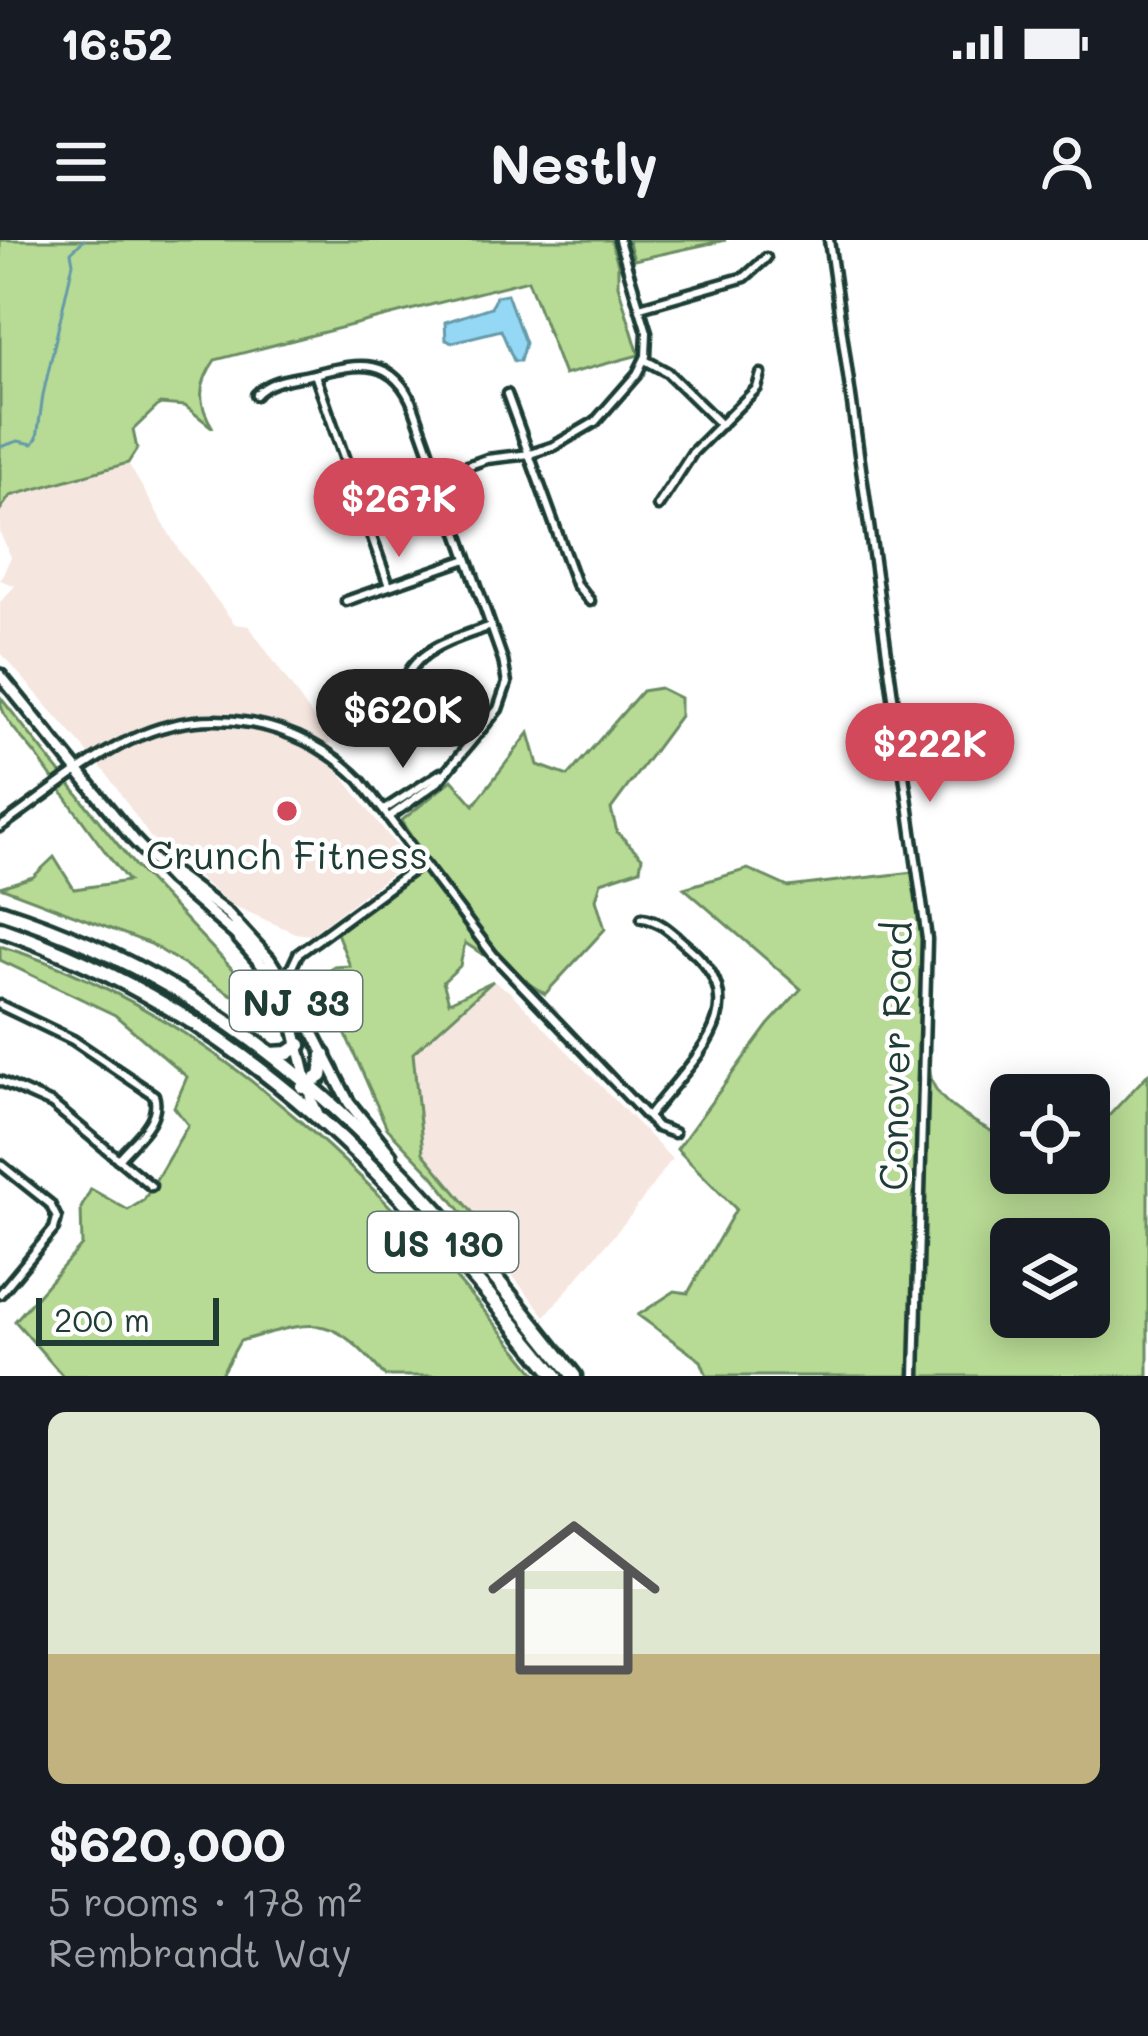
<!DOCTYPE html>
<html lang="en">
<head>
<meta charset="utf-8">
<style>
	:root { --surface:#171b24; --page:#20242c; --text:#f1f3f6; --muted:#9ea1a6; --line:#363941; --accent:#d1495b }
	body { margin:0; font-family:Mali,sans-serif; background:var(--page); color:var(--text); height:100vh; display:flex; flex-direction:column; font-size:45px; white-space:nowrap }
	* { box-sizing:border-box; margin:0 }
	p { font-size:39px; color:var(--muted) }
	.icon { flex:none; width:66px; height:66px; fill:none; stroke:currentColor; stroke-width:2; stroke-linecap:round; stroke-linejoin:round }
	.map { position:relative; height:1136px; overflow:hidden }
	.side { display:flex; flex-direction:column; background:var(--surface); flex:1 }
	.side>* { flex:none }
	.fabs { position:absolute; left:990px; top:834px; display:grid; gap:24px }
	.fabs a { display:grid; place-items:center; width:120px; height:120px; border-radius:18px; background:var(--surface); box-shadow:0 6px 30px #0003; font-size:60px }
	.scale { position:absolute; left:36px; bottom:30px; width:183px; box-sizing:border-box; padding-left:12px; border:6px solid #1f3d34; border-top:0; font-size:33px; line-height:42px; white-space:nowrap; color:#1f3d34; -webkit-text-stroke:9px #fff; paint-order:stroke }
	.price { position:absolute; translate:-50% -102px; padding:0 27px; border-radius:42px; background:var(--accent); color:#fff; font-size:39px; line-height:78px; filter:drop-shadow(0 3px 6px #0008) }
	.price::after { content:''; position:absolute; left:50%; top:72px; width:36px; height:27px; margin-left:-18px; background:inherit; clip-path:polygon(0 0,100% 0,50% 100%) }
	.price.current { background:#222; color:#fff }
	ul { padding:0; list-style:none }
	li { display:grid; align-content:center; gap:24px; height:636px; padding:0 48px }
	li+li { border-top:3px solid var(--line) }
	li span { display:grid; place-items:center; height:372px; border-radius:18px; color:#555 }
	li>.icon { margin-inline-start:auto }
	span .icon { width:216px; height:216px; fill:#fffc; stroke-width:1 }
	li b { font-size:51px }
	.status { display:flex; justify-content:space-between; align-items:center; height:84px; padding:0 60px; background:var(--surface); direction:ltr }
	.status svg { height:33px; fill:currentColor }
	header { display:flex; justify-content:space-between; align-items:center; height:156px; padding:0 48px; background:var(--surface); font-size:54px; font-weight:800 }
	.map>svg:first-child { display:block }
	.built { fill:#f6e6e0 }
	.green { fill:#b7da94; stroke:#6b8c64; stroke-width:3; fill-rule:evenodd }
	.water { fill:#94d8f6; stroke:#659aa8; stroke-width:3 }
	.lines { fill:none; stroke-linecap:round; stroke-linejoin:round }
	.stream { stroke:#659aa8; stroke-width:3 }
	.minor-casing { stroke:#1f3d34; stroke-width:15 }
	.major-casing { stroke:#1f3d34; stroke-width:18 }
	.highway-casing { stroke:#1f3d34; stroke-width:21 }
	.minor { stroke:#fff; stroke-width:6 }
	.major { stroke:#fff; stroke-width:9 }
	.highway { stroke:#fff; stroke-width:12 }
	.poi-dot { fill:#d1495b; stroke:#fff; stroke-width:4.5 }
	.labels { text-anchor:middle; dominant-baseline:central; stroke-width:9; stroke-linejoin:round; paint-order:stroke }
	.shield { fill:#fff; stroke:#627771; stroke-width:3 }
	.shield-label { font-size:36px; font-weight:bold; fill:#1f3d34 }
	.poi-label { font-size:39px; fill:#1f3d34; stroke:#fff }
	.street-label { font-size:39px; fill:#1f3d34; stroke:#fff }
</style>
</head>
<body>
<div class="status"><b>16:52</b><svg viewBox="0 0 49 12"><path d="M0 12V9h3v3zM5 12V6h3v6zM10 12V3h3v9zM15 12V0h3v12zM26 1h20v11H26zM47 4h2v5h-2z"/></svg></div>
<header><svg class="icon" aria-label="menu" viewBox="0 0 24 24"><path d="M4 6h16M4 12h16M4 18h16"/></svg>Nestly<svg class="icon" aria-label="person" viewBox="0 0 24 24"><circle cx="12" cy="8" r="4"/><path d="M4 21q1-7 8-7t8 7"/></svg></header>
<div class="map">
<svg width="1148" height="1136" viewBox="0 0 1148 1136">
	<rect width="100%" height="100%" fill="#fff"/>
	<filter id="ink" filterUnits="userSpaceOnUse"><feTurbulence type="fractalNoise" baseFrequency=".00833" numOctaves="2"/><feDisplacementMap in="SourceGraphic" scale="24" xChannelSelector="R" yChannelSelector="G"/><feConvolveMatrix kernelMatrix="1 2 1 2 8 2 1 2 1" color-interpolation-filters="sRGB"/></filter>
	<g filter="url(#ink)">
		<path class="built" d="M128 223 180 312 235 384 249 386 329 500 339 532 408 621 310 695 295 693 230 664 150 597 106 533 0 412V362L15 346 0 340 11 317 0 293V270L10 256Z
			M493 741 509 751 672 919 631 975 545 1076 478 993 483 985 423 913 420 900 413 813Z"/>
		<path class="green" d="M0 0H611L618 24V45L639 115 564 135 528 40 215 120C198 144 197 163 213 188L185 166 160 164 133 190 137 209 128 223 10 256 0 270Z
			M628 0H726L634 20Z
			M660 448 680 458V476L611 569 617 592 642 617 640 629 601 642 596 659 605 689 545 754 465 703 460 726 443 742 449 762 493 741 413 813 423 913 483 985 478 993 433 936 387 888 322 741 333 727 350 726 337 693 430 625 401 581 452 540 474 565 529 493 538 525 568 536 642 451Z
			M0 457 135 626 252 750 232 755 151 704 0 647 33 637 54 617 74 649 128 641C96 601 68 561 39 519 26 500 0 480 0 457Z
			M748 629 788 647 914 632 924 707 919 824 930 828C929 863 976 881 1003 898L1011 895V933H1089V897L1148 834V1136H707L701 1121 638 1075 675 1051 688 1053 736 969 677 909 768 785 801 749 684 648ZM1011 999H1089V1077H1011Z
			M0 706C222 773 397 961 538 1136H385C329 1071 317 1080 240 1101L220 1136H63L15 1081 82 1005 81 968 91 949 128 970 144 960 188 885 174 867 187 837 115 775 0 720Z"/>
		<path class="water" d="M507 54 525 103 520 121H514L501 90 453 102 446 100 445 82 491 67 496 56Z"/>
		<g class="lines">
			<path class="stream" d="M0 207 18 201 33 204 37 198 43 155 73 23 71 12 84 0"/>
			<defs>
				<path id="minor" d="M829 0 927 699 915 1136
					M640 67 745 37 766 18
					M645 120 667 132 721 185
					M315 134 389 346
					M507 154 576 344 590 361
					M256 155C269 140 291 139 309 135 356 124 393 113 414 168L503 420 507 443 498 469 438 542 389 577
					M438 236 487 219 530 214 554 206 595 182 637 134 646 116 647 92 619 0
					M658 266 693 212 757 148 761 134
					M346 361 467 319
					M408 434C422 406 464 396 491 386
					M384 570 441 533
					M0 587C42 558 84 522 130 500 208 462 300 480 360 540L493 715 657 887 674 893
					M642 678C661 680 674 695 688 707 761 768 689 822 648 877
					M297 757 290 731 298 714 422 623
					M0 765 73 800 154 855C162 880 134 900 118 919
					M0 841 52 864 151 946
					M0 924 50 964 57 978 54 989 0 1054"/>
				<path id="major" d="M0 435 134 600 171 639 235 694 269 733 291 775 311 859 318 874
					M164 626 228 674 269 719 302 771 349 863 391 915"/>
				<path id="highway" d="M0 671C258 754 413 930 574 1136
					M0 689C247 775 396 939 556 1136
					M271 814 288 813 300 805
					M303 847 321 836 324 815"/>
			</defs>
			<use href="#minor" class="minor-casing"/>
			<use href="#major" class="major-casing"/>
			<use href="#highway" class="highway-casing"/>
			<use href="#minor" class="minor"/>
			<use href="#major" class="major"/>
			<use href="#highway" class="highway"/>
		</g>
	</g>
	<circle class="poi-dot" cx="287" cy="571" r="12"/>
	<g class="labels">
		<g class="shield">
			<rect x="230" y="731" width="132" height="60" rx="9"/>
			<rect x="368" y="972" width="150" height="60" rx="9"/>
		</g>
		<g class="shield-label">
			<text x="296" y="761">NJ 33</text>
			<text x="443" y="1002">US 130</text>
		</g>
		<g class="poi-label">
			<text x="287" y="613">Crunch Fitness</text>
		</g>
		<g class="street-label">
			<text transform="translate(894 816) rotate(-89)">Conover Road</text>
		</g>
	</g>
</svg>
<div class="fabs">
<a><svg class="icon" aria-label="locate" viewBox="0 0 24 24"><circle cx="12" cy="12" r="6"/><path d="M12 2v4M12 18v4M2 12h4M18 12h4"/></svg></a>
<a><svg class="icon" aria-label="layers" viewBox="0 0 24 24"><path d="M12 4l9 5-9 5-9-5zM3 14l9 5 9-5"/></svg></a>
</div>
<div class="scale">200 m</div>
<b class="price" style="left:399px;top:320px">$267K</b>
<b class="price current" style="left:403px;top:531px">$620K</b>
<b class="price" style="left:930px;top:565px">$222K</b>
</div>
<section class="side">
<ul>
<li><span style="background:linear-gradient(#dfe7d0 65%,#c2b280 0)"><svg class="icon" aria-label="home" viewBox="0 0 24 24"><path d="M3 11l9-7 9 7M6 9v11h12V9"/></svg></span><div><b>$620,000</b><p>5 rooms · 178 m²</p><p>Rembrandt Way</p></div></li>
</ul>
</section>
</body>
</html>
